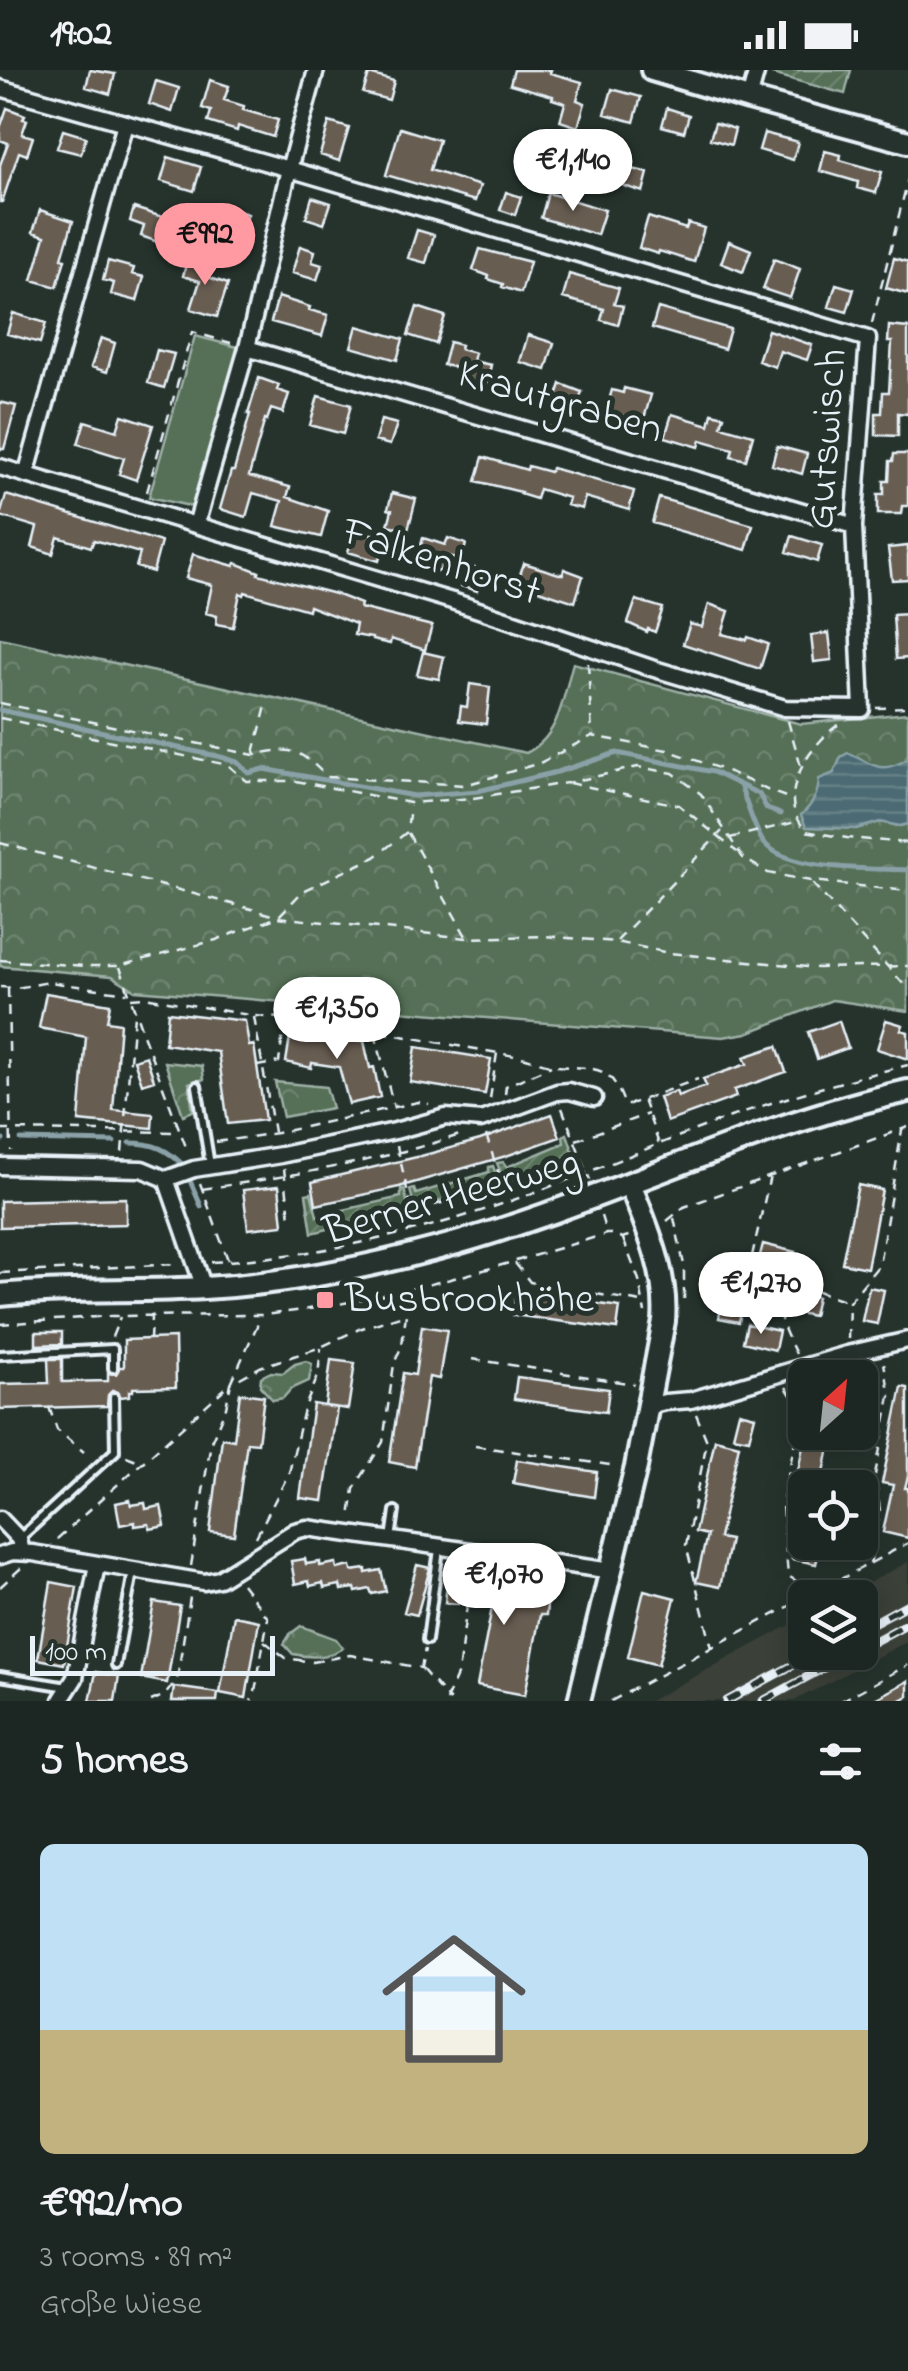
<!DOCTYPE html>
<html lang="en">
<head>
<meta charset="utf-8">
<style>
	:root { --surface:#1c2622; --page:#29322f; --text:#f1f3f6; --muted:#a0a5a5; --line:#3a4340; --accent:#ff9aa2 }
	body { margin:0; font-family:"Indie Flower",sans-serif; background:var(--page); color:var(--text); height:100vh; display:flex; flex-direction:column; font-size:38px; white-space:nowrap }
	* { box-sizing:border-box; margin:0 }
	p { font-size:32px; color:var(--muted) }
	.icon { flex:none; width:55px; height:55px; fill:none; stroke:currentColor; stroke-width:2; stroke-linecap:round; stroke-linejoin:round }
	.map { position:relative; height:1631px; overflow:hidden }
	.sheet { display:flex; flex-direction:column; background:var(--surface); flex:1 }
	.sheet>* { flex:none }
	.needle { width:65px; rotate:27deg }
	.fabs { position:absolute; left:788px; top:1290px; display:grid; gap:20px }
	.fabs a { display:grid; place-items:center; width:90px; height:90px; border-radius:15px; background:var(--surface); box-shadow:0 5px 25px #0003,0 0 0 2px var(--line); font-size:50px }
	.scale { position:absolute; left:30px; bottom:25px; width:245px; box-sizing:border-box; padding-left:10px; border:5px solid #e8f1f8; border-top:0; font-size:28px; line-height:35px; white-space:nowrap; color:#e8f1f8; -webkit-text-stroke:8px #26332d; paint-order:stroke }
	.price { position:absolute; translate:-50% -85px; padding:0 22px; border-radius:35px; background:#fff; color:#222; font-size:32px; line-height:65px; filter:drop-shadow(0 2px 5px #0008) }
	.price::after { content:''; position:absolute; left:50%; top:60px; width:30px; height:22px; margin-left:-15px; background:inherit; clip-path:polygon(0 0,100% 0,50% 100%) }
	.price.active { background:var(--accent); color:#111 }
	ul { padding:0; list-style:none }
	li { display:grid; align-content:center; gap:20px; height:530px; padding:0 40px }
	li span { display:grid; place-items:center; height:310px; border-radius:15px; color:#555 }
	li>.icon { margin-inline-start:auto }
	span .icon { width:180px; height:180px; fill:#fffc; stroke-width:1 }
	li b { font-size:42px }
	h2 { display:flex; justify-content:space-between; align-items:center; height:120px; padding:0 40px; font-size:42px }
	.status { display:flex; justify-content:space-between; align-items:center; height:70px; padding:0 50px; background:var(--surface); direction:ltr }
	.status svg { height:28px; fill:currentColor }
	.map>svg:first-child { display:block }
	.built { fill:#3a4038 }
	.grass { fill:#546f56; stroke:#9eb0a7; stroke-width:2.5 }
	.forest { fill:url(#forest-crowns); stroke:#9eb0a7; stroke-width:2.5 }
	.garden { fill:url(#garden-furrows); stroke:#9eb0a7; stroke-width:2.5 }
	.water { fill:url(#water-rules); stroke:#8aa1a8; stroke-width:2.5 }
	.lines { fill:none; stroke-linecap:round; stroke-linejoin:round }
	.stream { stroke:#8aa1a8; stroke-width:5 }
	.building { fill:#675d51; stroke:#e8f1f8; stroke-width:2.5 }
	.lane-casing { stroke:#e8f1f8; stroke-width:14 }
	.street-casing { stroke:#e8f1f8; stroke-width:21 }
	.secondary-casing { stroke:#e8f1f8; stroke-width:28 }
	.path { stroke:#e8f1f8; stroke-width:2.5; stroke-dasharray:10 8; stroke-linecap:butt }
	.lane { stroke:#26332d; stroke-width:6 }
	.street { stroke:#26332d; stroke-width:14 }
	.secondary { stroke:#26332d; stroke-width:20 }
	.rail-casing { stroke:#e8f1f8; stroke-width:9 }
	.rail { stroke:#26332d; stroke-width:5; stroke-dasharray:15; stroke-linecap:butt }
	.poi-dot { fill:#ff9aa2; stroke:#26332d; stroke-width:4 }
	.labels { text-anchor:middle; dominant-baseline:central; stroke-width:10; stroke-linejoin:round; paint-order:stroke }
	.street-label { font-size:42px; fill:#e8f1f8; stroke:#26332d }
	.poi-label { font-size:42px; fill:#e8f1f8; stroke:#26332d; text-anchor:start }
</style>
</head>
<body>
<div class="status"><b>19:02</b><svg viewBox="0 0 49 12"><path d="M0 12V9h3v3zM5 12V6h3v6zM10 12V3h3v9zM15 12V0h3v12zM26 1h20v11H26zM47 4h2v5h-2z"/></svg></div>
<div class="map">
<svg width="908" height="1631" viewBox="0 0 908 1631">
	<defs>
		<pattern id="forest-crowns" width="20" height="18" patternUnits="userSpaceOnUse" patternTransform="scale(2.5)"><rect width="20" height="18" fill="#546f56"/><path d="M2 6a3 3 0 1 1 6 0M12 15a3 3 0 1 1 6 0" fill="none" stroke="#6d846f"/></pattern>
		<pattern id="garden-furrows" width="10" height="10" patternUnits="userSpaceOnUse" patternTransform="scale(2.5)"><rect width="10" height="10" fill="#546f56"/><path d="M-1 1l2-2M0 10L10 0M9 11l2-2" fill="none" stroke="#6d846f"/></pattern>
		<pattern id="water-rules" width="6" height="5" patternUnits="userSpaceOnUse" patternTransform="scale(2.5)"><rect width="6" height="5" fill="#4c6b73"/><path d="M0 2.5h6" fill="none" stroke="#668188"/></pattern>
	</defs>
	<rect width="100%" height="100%" fill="#26332d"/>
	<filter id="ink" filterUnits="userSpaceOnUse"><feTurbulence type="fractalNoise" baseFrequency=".01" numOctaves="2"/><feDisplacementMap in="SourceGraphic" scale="20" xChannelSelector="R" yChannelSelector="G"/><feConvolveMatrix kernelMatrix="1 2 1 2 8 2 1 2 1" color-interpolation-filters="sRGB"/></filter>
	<g filter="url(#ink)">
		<path class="built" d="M908 1492V1571L794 1631H649L805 1547V1582H860V1528L842 1527Z"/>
		<path class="grass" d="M195 266 241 278 194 437 149 427Z"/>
		<path class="forest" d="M0 568 526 683C560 667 563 626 573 593L801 654 908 643V689L892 697 875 698 858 687H841L834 703 810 737 856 759 880 752 900 756 908 754V941L832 930 747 963 723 967 135 920 112 906 0 896Z
			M165 992 202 996 204 1009 189 1013 193 1041 183 1045Z
			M275 1012 326 1017 332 1038 283 1047Z
			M306 1291 312 1294 309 1311 291 1319 283 1328 273 1330 260 1316 261 1307 271 1302 283 1303 295 1294Z
			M301 1556 336 1569 343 1578C326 1588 311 1588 293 1584L284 1574 290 1564Z"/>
		<path class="garden" d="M770 0H851L845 24 772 4Z
			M567 1064 576 1090 559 1096 557 1094 504 1111 497 1093 503 1092 507 1097 564 1073 563 1066Z
			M493 1096 499 1114 415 1138 410 1120 414 1119 416 1124 489 1102V1097Z
			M401 1119H404L409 1139 312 1163 306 1124 311 1123 317 1146 401 1127Z"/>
		<path class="water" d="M848 683C875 695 879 705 908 689V754L900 756 880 752 856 759 806 757 801 745C813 734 818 725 819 709L834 703 841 687Z"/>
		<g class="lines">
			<path class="stream" d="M0 640 221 687 237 692 249 703 264 699 414 726 478 721 557 702 617 683 713 702 759 724 767 739 781 744
				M740 715C745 728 756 764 764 773 790 802 871 798 908 800
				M0 1070H3
				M21 1070 114 1072
				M130 1073C154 1073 167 1079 184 1096
				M191 1113 201 1136"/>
		</g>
		<path class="building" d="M90 0 115 4 110 24 86 17Z
			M514 0H551L550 3 582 12 577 30 585 33 578 57 560 51 565 33 552 29 553 26 510 14Z
			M369 4 394 11 389 30 363 23Z
			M210 10 229 16 224 30 244 36 243 40 278 50 273 67 238 56 237 61 208 52 211 41 202 38Z
			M156 11 179 18 172 42 149 34Z
			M612 19 641 27 634 52 605 44Z
			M7 38 25 45 23 49 27 50 22 64 33 67 27 85 19 82 2 132H0V95L8 73 0 70V58Z
			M667 38 689 45 684 62 662 56Z
			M329 52 349 58 339 91 320 85Z
			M715 53 735 59 731 75 710 69Z
			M400 58 439 70 430 100 480 116 475 131 386 105Z
			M63 60 86 67 81 84 57 78Z
			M764 63 798 72 793 90 759 80Z
			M825 81 841 85 840 90 882 102 876 123 857 118 858 112 820 101Z
			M168 87 201 97 194 121 161 111Z
			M629 98 648 103 643 122 624 116Z
			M506 122 521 127 515 145 500 140Z
			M548 123 605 140 597 165 541 148Z
			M312 127 331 133 324 154 306 148Z
			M134 138 172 150 163 174 141 166 144 156 130 151Z
			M228 138 248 144 236 184 216 179Z
			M40 140 73 151 62 188 65 189 57 217 32 210 45 166 33 162Z
			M648 147 686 159 688 153 704 158 694 192 659 181 658 184 639 178Z
			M417 160 434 165 426 193 408 188Z
			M729 171 751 180 743 202 721 193Z
			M300 176 315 181 312 192 322 195 317 210 292 203Z
			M480 179 530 192 521 223 502 217 503 214 488 209 489 206 473 200Z
			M188 187 209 194 205 206 228 214 217 247 191 239 200 211 183 206Z
			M894 188 908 192V224L886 218Z
			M774 189 800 199 790 228 763 219Z
			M108 191 134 198 132 204 144 207 137 231 111 224 114 213 103 210Z
			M569 204 619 218 614 234 623 236 618 255 601 250 604 239 563 228Z
			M836 214 854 219 847 242 829 237Z
			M278 227 310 237 309 240 328 245 322 266 271 252Z
			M417 237 445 246 436 274 408 265Z
			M658 238 730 259 724 279 652 258Z
			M13 243 46 253 40 273 7 264Z
			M357 256 403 269 397 290 351 277Z
			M889 256 908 258V344L898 343V366L876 365V343H882L883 322H889L892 272H888Z
			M768 260 812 275 807 290 780 281 775 297 758 291Z
			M528 265 554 273 546 300 520 292Z
			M101 268 115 273 107 302 91 297Z
			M449 272 461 275 460 279 475 283 473 291 491 295 486 317 465 312 468 300 443 295Z
			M157 280 174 284 164 318 148 313Z
			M259 308 279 315 277 320 289 324 283 343 271 339 267 350 265 349 249 406 290 417 287 427 328 441 321 467 275 456 282 431 253 423 246 447 220 439 231 401H234L250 344H248Z
			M561 314 582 322 578 334 573 332 570 340 554 335Z
			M624 318 651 325 643 352 606 341 612 320 623 323Z
			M318 326 351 335 343 364 310 355Z
			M0 332 16 336 4 379H0Z
			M712 343 724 346 721 356 753 365 746 390 731 386 733 379 701 370 699 377 665 367 672 344 709 355Z
			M122 345 153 355 136 410 119 404 124 388 78 374 85 351 117 361Z
			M381 350 397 354 390 375 375 371Z
			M777 376 807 384 802 404 772 395Z
			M894 384H908V436H902L901 444H878V424H884V411H889L890 391H893Z
			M483 387 527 400 528 396 550 402 552 398 634 421 629 440 585 427 582 439 567 435 569 428 539 419 536 429 520 424 521 422 476 411Z
			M392 423 416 429 408 460 388 455 392 440 388 439Z
			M6 425 161 472 153 502 136 497 140 483 94 470 91 477 58 467 53 484 32 477 37 457 0 446Z
			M659 428 753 455 746 480 652 453Z
			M355 459 385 468 379 491 348 482Z
			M792 466 822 475 817 492 787 482Z
			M423 468 445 475 448 468 466 474 461 491 445 485 440 501 431 503 415 497Z
			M908 476V509L892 510 888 478Z
			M193 484 234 496 236 493 259 502 258 504 335 524 361 534 360 538 432 556 425 580 391 569 390 574 372 570V568L354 565 356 554 309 536 308 540 245 522 244 525 240 523 233 557 216 554 217 546 206 543 212 515 186 508Z
			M524 493 559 504H563L564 499 583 506 575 532 517 513Z
			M468 496 484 501 477 521 461 516Z
			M636 530 663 538 655 562 648 559 647 562 628 553Z
			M709 534 729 541 722 564 747 570 748 567 768 574 760 599 683 574 690 554 702 557Z
			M908 544V588L896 589 893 545Z
			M829 563 832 590 814 592 811 565Z
			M423 582 444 587 439 609 417 605Z
			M470 614 490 617 486 654 459 651 461 636 467 637Z
			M46 923 110 934 107 951 120 953 113 1040 153 1044 152 1058 79 1051 86 967 39 958Z
			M168 942 245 951 249 976 254 975 265 1050 228 1054 218 982 165 974Z
			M886 950 903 955 901 960 908 962V989L877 979Z
			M839 951 848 978 817 989 808 962Z
			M291 961 364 971 370 998 374 997 380 1027 349 1034 339 997 312 993 311 998 286 992Z
			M777 976 786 1002 734 1020 736 1027 667 1052 659 1027 676 1021 678 1026 706 1016 703 1009 747 994 744 987Z
			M416 977 491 989 485 1024 410 1012Z
			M146 986 154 1010 142 1014 134 990Z
			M552 1044 560 1067 506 1086 399 1117 316 1135 312 1112 421 1086 480 1070Z
			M858 1115 882 1120 867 1198 842 1193Z
			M279 1116 283 1155 248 1159 243 1120Z
			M126 1128V1154L0 1157V1131Z
			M763 1174 795 1182 790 1202 758 1193Z
			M725 1216 745 1220 739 1252 719 1248Z
			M869 1217 884 1220 877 1254 862 1251Z
			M787 1220 817 1227 813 1246 783 1240Z
			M516 1222 620 1237 617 1259 513 1245Z
			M747 1254 779 1261 775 1280 743 1272Z
			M422 1256 447 1260 439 1309 429 1307 415 1397 389 1392 403 1303 415 1305Z
			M36 1262H62V1274L36 1275Z
			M175 1268 176 1317 133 1318V1321H129V1326L121 1327 118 1322 113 1320 108 1325 107 1336 0 1339V1314L49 1313 48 1289H62V1312L108 1311V1303L116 1304 120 1297H124V1270Z
			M331 1290 355 1293 348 1339 325 1336Z
			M517 1307 609 1319 606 1342 514 1329Z
			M902 1317 908 1318V1406L905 1418H908V1468L883 1462 893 1415 882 1413Z
			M240 1323 264 1326 258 1373 247 1372 234 1465 210 1462 222 1368 234 1370Z
			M313 1334 337 1338 323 1431 300 1428Z
			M739 1342 755 1346 749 1369 733 1366Z
			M806 1362H832L821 1418H805V1442L790 1439Z
			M715 1369 739 1375 719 1468 730 1470 720 1517 696 1512 707 1465 695 1462Z
			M517 1390 597 1402 594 1427 513 1413Z
			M130 1430 131 1435 145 1433 146 1439 161 1436 165 1456 150 1459 149 1454 135 1456V1452L120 1455 116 1433Z
			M795 1472H821L816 1494 792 1489Z
			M305 1489 306 1494 320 1492V1496L336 1493 337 1499 351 1496 352 1501 366 1499V1503L381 1500 386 1521 372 1524 370 1519 356 1522 355 1518 341 1520 340 1515 324 1518 323 1513 310 1516 309 1511 295 1514 291 1491Z
			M417 1495 430 1498 417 1545 404 1542Z
			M448 1504 549 1517 546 1545H540L525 1625 477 1616 493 1532 459 1529 458 1534 445 1533Z
			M51 1512 77 1517 64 1594 38 1589Z
			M644 1520 675 1528 658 1595 628 1587Z
			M154 1532 180 1536 167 1613 141 1608Z
			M234 1546 259 1551 246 1628 220 1623Z
			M96 1602 119 1606 115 1631H90Z
			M908 1611V1626L899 1631H871Z
			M174 1617 218 1623 217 1631H172Z"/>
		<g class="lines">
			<defs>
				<path id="lane" d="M197 1016 210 1095
					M0 1285 113 1279V1298
					M20 1468 115 1381 114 1327
					M391 1469 395 1441
					M427 1570 439 1479
					M116 1595 133 1502
					M0 1606 68 1617"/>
				<path id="street" d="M0 18 289 99 868 269 854 456 862 639 785 638 651 598 452 531 0 397
					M749 29 757 0
					M247 278 854 456
					M26 405 125 54
					M196 455 247 278 289 99 316 0
					M0 1096 142 1099 166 1109 204 1218
					M166 1109 194 1099 281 1085 395 1061 446 1047 481 1050 557 1022 569 1021 594 1028
					M648 1336 665 1332 691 1330 847 1284 908 1270
					M0 1449 19 1469 22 1482
					M0 1486 12 1482 33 1483 204 1512 219 1509 295 1461 307 1458 612 1501
					M61 1630 75 1608 97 1495"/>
				<path id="secondary" d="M652 0 749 29 908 72
					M0 1225C68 1218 136 1222 204 1218 282 1214 360 1199 435 1179 595 1137 747 1056 908 1021
					M579 1631 636 1397 664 1251C668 1203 647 1158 630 1114"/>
			</defs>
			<use href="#lane" class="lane-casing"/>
			<use href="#street" class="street-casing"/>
			<use href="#secondary" class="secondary-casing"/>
			<path class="path" d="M872 253 908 109
				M147 422 192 262 231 273
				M588 593 592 664
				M0 633 254 685C292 676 299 679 327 707L465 715 540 693 592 666 667 680 732 703 769 721 794 730
				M876 638 908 637
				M0 648 228 695 247 711H296L410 733 473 728 567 713 638 697 673 703 701 724 743 788 768 803 811 811 908 821
				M788 651 801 697
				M838 655C816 670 787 709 794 739 795 746 802 755 805 761L847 768 908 773
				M254 683 266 636
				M569 713 679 735 737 782
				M408 763 467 868
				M730 768 800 751
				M0 773 255 840 278 847 467 868 544 866 616 872 669 883 818 898 908 896
				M812 813 908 919
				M617 871 722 761
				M0 890 85 896H119L216 870 278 847 303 821 375 787 407 762 410 736
				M120 897 144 967 188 1082
				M0 917 16 918 49 912 127 923
				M8 918 11 1081
				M131 928 145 927 254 946 318 951 526 988C536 991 547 995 557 996 597 1000 610 992 625 1036L698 1009
				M254 947 274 1062
				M375 963 394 1038
				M355 970 357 958
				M257 996 279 992 285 950
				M505 1024 506 1016 551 996
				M490 1029 497 983
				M643 1030 659 1074
				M562 1038 590 1110
				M0 1060 179 1062
				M486 1065 502 1114
				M576 1070 648 1044
				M216 1072 277 1063 418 1032 429 1034
				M397 1076 412 1141 486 1121 558 1095
				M122 1082 134 945
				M284 1099 290 1147H287
				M770 1106 750 1195 753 1203 760 1212 780 1215
				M200 1113 228 1190
				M202 1119C291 1106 377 1092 463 1064
				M601 1146 606 1162
				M674 1148 684 1195V1234
				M667 1151 684 1137 908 1057
				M623 1169 639 1210 645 1243
				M211 1192C308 1187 404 1167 496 1136 573 1110 648 1077 725 1049 784 1027 846 1010 908 995
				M515 1193 530 1212 641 1232
				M0 1203 178 1194
				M0 1254 111 1246 262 1245C379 1233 494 1198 606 1164H614L622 1168 632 1165
				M112 1267 120 1247
				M848 1269 849 1232 879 1195 902 1060
				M150 1270 151 1247
				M796 1284C785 1262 772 1238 782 1215H800L847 1231
				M472 1289 634 1314
				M786 1317 801 1341 782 1435 788 1506 816 1522
				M49 1337 57 1360 84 1382
				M696 1344 707 1371 686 1475 712 1578
				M475 1376 617 1396
				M126 1386 142 1392
				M256 1467 289 1403 304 1339 318 1306 321 1278
				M57 1469 231 1313 261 1247
				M870 1494 880 1441 875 1405 890 1326 884 1293
				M191 1496 211 1372 226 1337 231 1313 260 1297 321 1277 359 1259 406 1244 402 1275 394 1294 383 1372 354 1419 350 1447
				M242 1514 268 1548 255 1622 251 1631
				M0 1517 21 1498
				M807 1527 908 1473
				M264 1571 286 1588 312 1592 350 1585 421 1598 425 1579
				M422 1599 447 1628 458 1603 472 1498
				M151 1631 165 1625 177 1610 190 1527
				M446 1631 447 1628 450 1631
				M611 1631 805 1528
				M841 1631 908 1595"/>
			<use href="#lane" class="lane"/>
			<use href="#street" class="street"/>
			<use href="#secondary" class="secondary"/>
			<defs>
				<path id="rail" d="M860 1560 908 1534
					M860 1579 908 1553
					M727 1631 817 1582
					M763 1631 853 1582"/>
			</defs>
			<use href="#rail" class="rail-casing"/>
			<use href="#rail" class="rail"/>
		</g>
	</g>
	<rect class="poi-dot" x="315" y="1220" width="20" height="20" rx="5"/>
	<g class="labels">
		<g class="street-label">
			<text transform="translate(560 333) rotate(16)">Krautgraben</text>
			<text transform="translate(828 369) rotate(-86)">Gutswisch</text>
			<text transform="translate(441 493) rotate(18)">Falkenhorst</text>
			<text transform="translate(452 1128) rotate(-16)">Berner Heerweg</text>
		</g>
		<g class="poi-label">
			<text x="345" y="1230">Busbrookhöhe</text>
		</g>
	</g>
</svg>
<div class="fabs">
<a><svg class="needle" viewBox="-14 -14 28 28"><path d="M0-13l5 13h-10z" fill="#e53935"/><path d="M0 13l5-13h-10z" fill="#a0a5a5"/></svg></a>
<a><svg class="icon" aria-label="locate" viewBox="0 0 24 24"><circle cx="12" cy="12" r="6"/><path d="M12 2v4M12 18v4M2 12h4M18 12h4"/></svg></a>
<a><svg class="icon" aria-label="layers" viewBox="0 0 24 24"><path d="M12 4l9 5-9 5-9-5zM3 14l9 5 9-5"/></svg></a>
</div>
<div class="scale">100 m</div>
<b class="price" style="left:573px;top:144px">€1,140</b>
<b class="price active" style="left:205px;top:218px">€992</b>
<b class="price" style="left:337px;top:992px">€1,350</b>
<b class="price" style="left:761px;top:1267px">€1,270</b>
<b class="price" style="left:504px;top:1558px">€1,070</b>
</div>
<section class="sheet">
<h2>5 homes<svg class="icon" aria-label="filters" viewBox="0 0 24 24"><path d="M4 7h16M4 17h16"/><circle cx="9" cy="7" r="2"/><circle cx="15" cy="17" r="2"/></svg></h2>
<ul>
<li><span style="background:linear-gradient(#bfe0f5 60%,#c2b280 0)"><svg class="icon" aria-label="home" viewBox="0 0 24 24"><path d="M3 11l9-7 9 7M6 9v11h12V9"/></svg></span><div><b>€992/mo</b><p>3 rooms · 89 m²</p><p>Große Wiese</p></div></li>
</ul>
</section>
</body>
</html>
